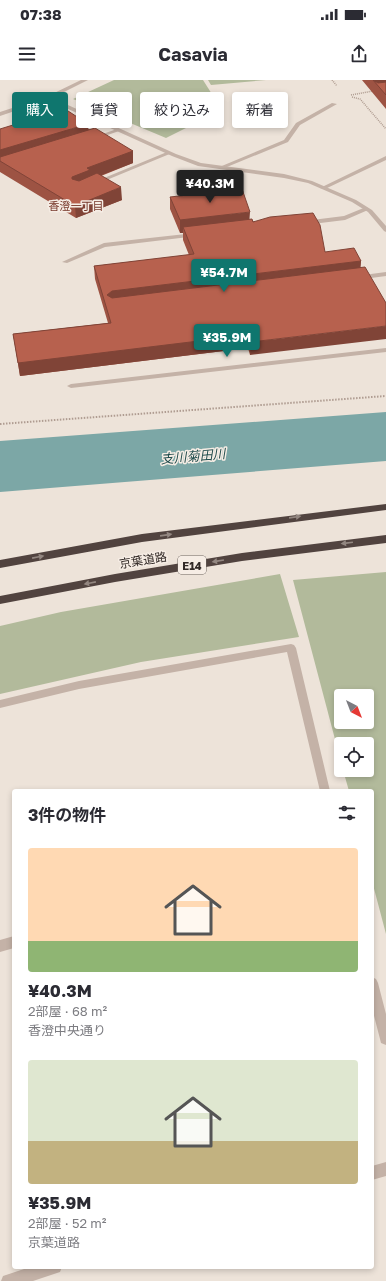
<!DOCTYPE html>
<html lang="ja">
<head>
<meta charset="utf-8">
<style>
	:root { --surface:#fff; --page:#f7f7f7; --text:#2b2b33; --muted:#7c7c81; --accent:#0f766e }
	body { margin:0; font-family:"Golos Text","Noto Sans JP",sans-serif; background:var(--page); color:var(--text); height:100vh; display:flex; flex-direction:column; font-size:15px; white-space:nowrap }
	* { box-sizing:border-box; margin:0 }
	p { font-size:13px; color:var(--muted) }
	.icon { flex:none; width:22px; height:22px; fill:none; stroke:currentColor; stroke-width:2; stroke-linecap:round; stroke-linejoin:round }
	.map { position:relative; flex:1; overflow:hidden }
	.drawer { position:absolute; left:12px; top:709px; width:362px; height:480px; display:flex; flex-direction:column; background:var(--surface); border-radius:4px; box-shadow:0 2px 6px #0003 }
	.drawer>* { flex:none }
	.banner { position:absolute; left:12px; top:12px; width:362px; height:36px; display:flex; gap:8px }
	.needle { width:26px; rotate:138deg }
	.tools { position:absolute; left:334px; top:609px; display:grid; gap:8px }
	.tools a { display:grid; place-items:center; width:40px; height:40px; border-radius:4px; background:var(--surface); box-shadow:0 2px 6px #0003; font-size:20px }
	.price { position:absolute; translate:-50% -34px; padding:0 9px; border-radius:4px; background:var(--accent); color:#fff; font-size:13px; line-height:26px; filter:drop-shadow(0 1px 2px #0008) }
	.price::after { content:''; position:absolute; left:50%; top:24px; width:12px; height:9px; margin-left:-6px; background:inherit; clip-path:polygon(0 0,100% 0,50% 100%) }
	.price.current { background:#222; color:#fff }
	ul { padding:0; list-style:none }
	li { display:grid; align-content:center; gap:8px; height:212px; padding:0 16px }
	li span { display:grid; place-items:center; height:124px; border-radius:4px; color:#555 }
	li>.icon { margin-inline-start:auto }
	span .icon { width:72px; height:72px; fill:#fffc; stroke-width:1 }
	li b { font-size:17px }
	h2 { display:flex; justify-content:space-between; align-items:center; height:48px; padding:0 16px; font-size:17px }
	.pill { padding:0 14px; border-radius:4px; background:var(--surface); box-shadow:0 2px 6px #0003; font-size:14px; line-height:36px }
	.pill.current { background:var(--accent); color:#fff }
	.status { display:flex; justify-content:space-between; align-items:center; height:28px; padding:0 20px; background:var(--surface); direction:ltr }
	.status svg { height:11px; fill:currentColor }
	header { display:flex; justify-content:space-between; align-items:center; height:52px; padding:0 16px; background:var(--surface); font-size:18px; font-weight:700 }
	.map>svg:first-child { display:block }
	.green { fill:#b2ba9b; fill-rule:evenodd }
	.water { fill:#7ca7a6 }
	.lines { fill:none; stroke-linecap:round; stroke-linejoin:round }
	.path-far1 { stroke:#af9c91; stroke-width:1.5; stroke-dasharray:1 1; stroke-linecap:butt }
	.path { stroke:#af9c91; stroke-width:2; stroke-dasharray:1.5 1.5; stroke-linecap:butt }
	.service { fill:#c4b2a7; fill-rule:evenodd }
	.minor { fill:#c4b2a7; fill-rule:evenodd }
	.tertiary { fill:#c4b2a7; fill-rule:evenodd }
	.motorway { fill:#51433f; fill-rule:evenodd }
	.wall { fill:#9d5343 }
	.shaded-wall { fill:#804437 }
	.building { fill:#b7614e; stroke:#804437 }
	.oneway { fill:#938781 }
	.labels { text-anchor:middle; dominant-baseline:central; stroke-width:3; stroke-linejoin:round; paint-order:stroke }
	.far-neighbourhood-label { font-size:11px; fill:#76372a; stroke:#f6ede5 }
	.shield { fill:#f6ede5; stroke:#6c645f; stroke-width:1 }
	.shield-label { font-size:11px; font-weight:bold; fill:#312926 }
	.street-label { font-size:12px; fill:#312926; stroke:#f6ede5 }
	.water-label { font-size:13px; font-style:italic; fill:#214d4d; stroke:#f6ede5 }
</style>
</head>
<body>
<div class="status"><b>07:38</b><svg viewBox="0 0 49 12"><path d="M0 12V9h3v3zM5 12V6h3v6zM10 12V3h3v9zM15 12V0h3v12zM26 1h20v11H26zM47 4h2v5h-2z"/></svg></div>
<header><svg class="icon" aria-label="menu" viewBox="0 0 24 24"><path d="M4 6h16M4 12h16M4 18h16"/></svg>Casavia<svg class="icon" aria-label="share" viewBox="0 0 24 24"><path d="M12 15V3M7 8l5-5 5 5M5 13v7h14v-7"/></svg></header>
<div class="map">
<svg width="386" height="1201" viewBox="0 0 386 1201">
	<rect width="100%" height="100%" fill="#ede3d9"/>
	<path class="green" d="M114 0H203L222 30 166 58 73 19Z
		M208 0H266L211 5Z
		M386 492V854L372 801V711H349L343 690H367V664H341V682L293 500ZM341 616H367V642H341Z
		M280 494 299 557 141 582 0 614V546L61 532Z"/>
	<path class="water" d="M386 332V381L0 412V361Z"/>
	<g class="lines">
		<path class="path-far1" d="M332 0 337 6
			M351 15 373 11
			M352 17 360 19 386 49"/>
		<path class="path" d="M0 344 386 316"/>
		<path class="service" d="M332 23 337 24 300 45 288 62 222 89 217 88 284 60 296 43Z
			M117 49 122 50 96 59 91 58Z
			M167 72 172 73 97 104 92 103Z
			M386 76V80L325 109 320 108Z
			M366 127 369 129 368 130 345 140 304 145 301 143 304 141 344 136Z
			M195 153 197 154V156L105 167 67 183 62 182 104 163Z
			M386 192V196L356 200 353 198 356 196Z"/>
		<path class="minor" d="M48 16 176 74 201 83 284 94 312 101 356 120 372 130 386 146V152L384 151 368 132 352 122 308 103 284 98 198 86 172 76 46 19 45 18Z
			M386 268V272L71 308 67 306 71 304Z
			M291 564 294 565 296 568 330 711H320L287 572 79 609 0 628V620L79 601Z
			M14 856V868L0 872V860Z
			M372 897 376 899 378 903 386 934V965L381 963 380 959 372 928Z
			M386 1082V1096L372 1100V1086Z
			M30 1187H62L60 1192 33 1201H1L3 1196Z"/>
		<path class="tertiary" d="M81 0H88L50 19 0 36V32L46 17Z"/>
		<path class="motorway" d="M386 424V430L142 462 0 488V480L142 454Z
			M386 455V463L242 481 115 502 0 524V516L115 494 242 473Z"/>
	</g>
	<path class="wall" d="M362 0H386V29Z
		M0 49H89L133 71V83L101 96 122 120 76 138 0 92Z
		M170 117 250 140 325 172 361 181 360 188 250 275 248 268 20 296 13 254 108 243 95 199 94 186 189 175 183 160V153H180L170 129Z"/>
	<path class="shaded-wall" d="M373 0H386V4L380 8Z
		M88 44 89 56 0 81V70Z
		M133 71V83L91 99 73 110 72 99V97L87 88Z
		M121 107 122 120 76 138 75 126Z
		M250 132 249 145 183 147V153H180V140Z
		M361 181 360 194 113 225 107 215 112 211Z
		M386 246V259L250 275 251 262Z
		M248 255V268L20 296 18 283Z"/>
	<path class="building" d="M373 0 378 3 386 2V15Z
		M65 29 88 44 0 70V49Z
		M95 48 133 71 87 88 90 90 72 97V99L79 101 97 93 121 107 75 126 0 81V77Z
		M242 109 250 132 180 140 170 117Z
		M313 133 320 145 325 172 354 168 361 181 112 211 107 215 112 218 365 187 386 223V246L251 262 248 255 18 283 13 254 111 243 94 186 194 174 183 147 252 139 253 142 270 137Z"/>
	<defs><path id="oneway-solid" d="M-6-.8H1V-3.2L6.5 0L1 3.2V.8H-6Z"/></defs>
	<g class="oneway">
		<use href="#oneway-solid" transform="translate(295 437) rotate(-8)"/>
		<use href="#oneway-solid" transform="translate(166 455) rotate(-8)"/>
		<use href="#oneway-solid" transform="translate(347 463) rotate(173)"/>
		<use href="#oneway-solid" transform="translate(38 477) rotate(-11)"/>
		<use href="#oneway-solid" transform="translate(218 481) rotate(171)"/>
		<use href="#oneway-solid" transform="translate(90 503) rotate(169)"/>
	</g>
	<g class="labels">
		<g class="far-neighbourhood-label">
			<text x="76" y="125">香澄一丁目</text>
		</g>
		<rect class="shield" x="178" y="476" width="28" height="18" rx="3"/>
		<g class="shield-label">
			<text x="192" y="485">E14</text>
		</g>
		<g class="street-label">
			<text transform="translate(143 480) rotate(-9)">京葉道路</text>
		</g>
		<g class="water-label">
			<text transform="translate(193 376) rotate(-5)">支川菊田川</text>
		</g>
	</g>
</svg>
<div class="tools">
<a><svg class="needle" viewBox="-14 -14 28 28"><path d="M0-13l5 13h-10z" fill="#e53935"/><path d="M0 13l5-13h-10z" fill="#7c7c81"/></svg></a>
<a><svg class="icon" aria-label="locate" viewBox="0 0 24 24"><circle cx="12" cy="12" r="6"/><path d="M12 2v4M12 18v4M2 12h4M18 12h4"/></svg></a>
</div>
<b class="price current" style="left:210px;top:124px">¥40.3M</b>
<b class="price" style="left:224px;top:213px">¥54.7M</b>
<b class="price" style="left:227px;top:278px">¥35.9M</b>
<div class="banner">
<a class="pill current">購入</a>
<a class="pill">賃貸</a>
<a class="pill">絞り込み</a>
<a class="pill">新着</a>
</div>
<section class="drawer">
<h2>3件の物件<svg class="icon" aria-label="filters" viewBox="0 0 24 24"><path d="M4 7h16M4 17h16"/><circle cx="9" cy="7" r="2"/><circle cx="15" cy="17" r="2"/></svg></h2>
<ul>
<li><span style="background:linear-gradient(#ffd9b3 75%,#8fb573 0)"><svg class="icon" aria-label="home" viewBox="0 0 24 24"><path d="M3 11l9-7 9 7M6 9v11h12V9"/></svg></span><div><b>¥40.3M</b><p>2部屋 · 68 m²</p><p>香澄中央通り</p></div></li>
<li><span style="background:linear-gradient(#dfe7d0 65%,#c2b280 0)"><svg class="icon" aria-label="home" viewBox="0 0 24 24"><path d="M3 11l9-7 9 7M6 9v11h12V9"/></svg></span><div><b>¥35.9M</b><p>2部屋 · 52 m²</p><p>京葉道路</p></div></li>
</ul>
</section>
</div>
</body>
</html>
